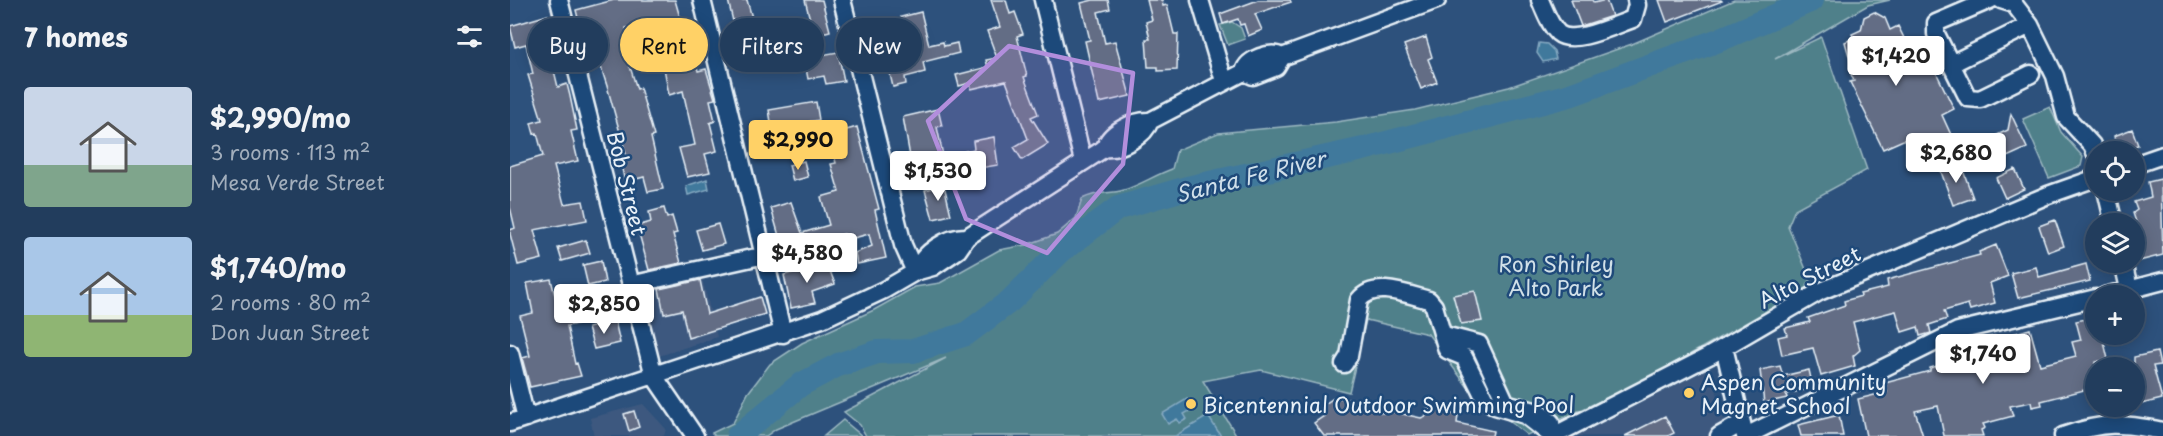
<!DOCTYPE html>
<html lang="en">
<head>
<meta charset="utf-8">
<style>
	:root { --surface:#223d5d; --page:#2e4866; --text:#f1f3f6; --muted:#a2aebc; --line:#3f5672; --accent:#ffd166 }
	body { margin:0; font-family:"Playpen Sans",sans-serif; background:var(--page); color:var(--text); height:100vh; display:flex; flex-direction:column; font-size:22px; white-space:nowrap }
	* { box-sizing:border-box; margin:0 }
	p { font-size:20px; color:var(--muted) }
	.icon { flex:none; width:33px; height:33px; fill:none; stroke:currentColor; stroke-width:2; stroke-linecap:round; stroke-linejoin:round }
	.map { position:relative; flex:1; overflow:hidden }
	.sheet { display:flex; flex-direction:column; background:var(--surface); width:510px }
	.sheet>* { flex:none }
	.top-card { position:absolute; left:18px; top:18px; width:570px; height:54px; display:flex; gap:12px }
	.tools { position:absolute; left:1575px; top:141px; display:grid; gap:12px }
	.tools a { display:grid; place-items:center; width:60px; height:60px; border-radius:50%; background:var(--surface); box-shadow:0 3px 15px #0003,0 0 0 2px var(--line); font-size:30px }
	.price { position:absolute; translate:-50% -51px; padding:0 14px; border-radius:6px; background:#fff; color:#222; font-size:20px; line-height:39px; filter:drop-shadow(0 2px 3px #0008) }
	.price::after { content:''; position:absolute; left:50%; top:36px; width:18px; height:14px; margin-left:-9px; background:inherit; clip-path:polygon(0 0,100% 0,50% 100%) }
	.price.on { background:var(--accent); color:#111 }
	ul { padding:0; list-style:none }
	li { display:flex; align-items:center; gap:18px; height:150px; padding:0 24px }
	li span { display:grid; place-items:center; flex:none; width:168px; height:120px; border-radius:6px; color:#555 }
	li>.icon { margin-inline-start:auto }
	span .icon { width:72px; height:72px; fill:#fffc; stroke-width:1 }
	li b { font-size:26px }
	h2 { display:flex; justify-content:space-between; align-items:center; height:72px; padding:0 24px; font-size:26px }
	.chip { padding:0 21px; border-radius:27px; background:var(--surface); box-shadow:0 3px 15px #0003,0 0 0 2px var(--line); font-size:21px; line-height:54px }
	.chip.on { background:var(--accent); color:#111 }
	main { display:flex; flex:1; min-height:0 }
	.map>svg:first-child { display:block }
	.built { fill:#3e597f }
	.green { fill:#50808a; stroke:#9cb8c1; stroke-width:1.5 }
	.water { fill:#41799c; stroke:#84a9c1; stroke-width:1.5 }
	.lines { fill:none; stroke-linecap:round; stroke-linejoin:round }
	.river { stroke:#41799c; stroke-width:24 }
	.building { fill:#646d85; stroke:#e8f1f8; stroke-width:1.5 }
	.minor-casing { stroke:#e8f1f8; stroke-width:21 }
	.minor { stroke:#1f4a7a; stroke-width:16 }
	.marked { fill:#b28edc; fill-opacity:0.2; stroke:#b28edc; stroke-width:4.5; stroke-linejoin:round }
	.poi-dot { fill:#ffd166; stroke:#1f4a7a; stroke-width:2 }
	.labels { text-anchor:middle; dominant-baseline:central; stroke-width:5; stroke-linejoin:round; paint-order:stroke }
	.street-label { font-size:21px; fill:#e8f1f8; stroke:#1f4a7a }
	.park-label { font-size:21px; fill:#d1e0e8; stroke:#1f4a7a }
	.poi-label { font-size:21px; fill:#e8f1f8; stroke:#1f4a7a; text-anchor:start }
	.water-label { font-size:22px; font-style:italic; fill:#cfdfea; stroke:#1f4a7a }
</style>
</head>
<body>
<main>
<section class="sheet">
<h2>7 homes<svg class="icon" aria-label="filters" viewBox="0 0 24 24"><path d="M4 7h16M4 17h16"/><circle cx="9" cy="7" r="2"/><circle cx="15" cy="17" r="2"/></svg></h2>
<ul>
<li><span style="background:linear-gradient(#c9d6e8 65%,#7fa58c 0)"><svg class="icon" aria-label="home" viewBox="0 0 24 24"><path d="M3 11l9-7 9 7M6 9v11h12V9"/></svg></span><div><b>$2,990/mo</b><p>3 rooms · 113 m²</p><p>Mesa Verde Street</p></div></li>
<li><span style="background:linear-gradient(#a9c7e8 65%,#8fb573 0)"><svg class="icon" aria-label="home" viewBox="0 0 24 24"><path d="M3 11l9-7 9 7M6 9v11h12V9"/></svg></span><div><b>$1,740/mo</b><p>2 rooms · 80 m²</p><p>Don Juan Street</p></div></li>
</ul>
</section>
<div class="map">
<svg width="1653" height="436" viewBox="0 0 1653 436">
	<rect width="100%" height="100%" fill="#2d517c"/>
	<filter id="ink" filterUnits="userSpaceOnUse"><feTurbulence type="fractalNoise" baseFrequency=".0167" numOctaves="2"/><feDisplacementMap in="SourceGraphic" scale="12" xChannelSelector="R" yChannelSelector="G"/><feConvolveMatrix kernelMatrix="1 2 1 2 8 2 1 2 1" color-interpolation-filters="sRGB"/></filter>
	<g filter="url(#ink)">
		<path class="built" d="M188 262 207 337 149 356 130 280Z
			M1196 370 1202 372 1218 436H1066Z
			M133 404 156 429 154 436H84L80 418Z"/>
		<path class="green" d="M1224 0H1380L1358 5 1265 59 1311 37 1357 170 1285 209 1278 226 1300 279 1296 289 1131 382 1017 435 960 390 918 334 856 320 839 392 751 370 693 381 727 436H356L350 425 334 412 436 358 266 429 256 436H205L202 433 223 423 238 393 260 364 292 343 364 310 405 287 430 283 489 250 516 245 547 234 566 218 572 199C590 190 598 195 614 190 630 185 645 175 662 169L667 150 708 133 826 122 905 110 999 87 1122 44Z
			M722 22 731 28 735 39 718 45 710 25Z
			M1540 107 1551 132 1573 157 1571 166 1539 178 1513 119Z
			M333 420 352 436H314Z"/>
		<path class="water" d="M1029 43 1037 44 1044 51 1046 59 1033 62 1027 53Z
			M197 179 199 189 178 195 176 186Z
			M677 399 683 409 674 414 677 419 670 423 667 419 658 424 652 414Z
			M698 416 711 436H665Z"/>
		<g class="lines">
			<path class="river" d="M228 436 290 385 328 365 367 352 403 351 456 334 500 301 551 251 608 208 677 188 853 149 1060 95 1209 40 1302 0"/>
		</g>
		<path class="building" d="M104 0H165L171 21 175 20 188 71 196 69 205 99 200 100 205 121 200 123 207 151 195 154 200 172 177 177 169 148 185 145 173 91 159 95 152 57 158 56 147 20 116 28 122 52 116 54 127 89 130 88 144 136 141 137 153 189 138 192 134 177 115 182 110 160 117 158 97 86 89 61 79 63 66 10Z
			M218 0H237L249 43 260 41 264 61 234 68Z
			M295 0H312L320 31 304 35Z
			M481 0H496L500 14 505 12 513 34 507 36 517 76 514 77 528 114 521 117 538 144 512 160 504 147 518 139 496 81 461 89 460 83 449 86 446 75 478 67 476 60 487 58 477 31 490 27Z
			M583 0H598L600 9 588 12 595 43 605 41 620 96 589 103 575 41 580 40 571 3Z
			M637 0H652L653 6 657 5 664 34H668L667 70 648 71V67H638L636 39H640L636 22 642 20Z
			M748 0H780L781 2 745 14 752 30 738 36 734 24 730 25 728 19 713 24 710 14Z
			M1061 0H1082L1084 3 1096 0 1102 16 1071 26Z
			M1149 0H1211L1212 1 1157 22Z
			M411 12 419 45 433 42 434 46 447 43 449 53 413 62 415 72 395 77 396 84 383 87 370 31 393 25 391 17Z
			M1364 12 1375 18 1380 30 1388 26 1411 72 1423 66 1444 109 1432 115 1442 137 1423 146 1421 143 1406 150 1400 137 1373 149 1340 82 1344 81 1340 72 1343 70 1335 42 1344 38 1342 34 1351 30 1354 17Z
			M38 15 44 36 36 38 48 87 57 84 60 96 67 130 61 131 68 161 44 166 54 204 73 201 77 220 24 230 32 259 8 265 0 234V230L5 228 0 207V166L33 156 27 133 24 134 21 123 32 120 18 75 23 74 16 44 5 47 0 26Z
			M916 37 922 57 918 59 927 82 911 89 894 45Z
			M328 52 334 81 316 84 314 76 298 79 294 58Z
			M306 102 309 120 262 128 259 110Z
			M428 109 432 126 427 127 434 160 402 168 393 117Z
			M1501 114 1517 148 1497 157 1487 135 1498 130Z
			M347 127 369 209 365 210 376 258 347 264 345 253 362 246 359 234 336 240 334 234 295 245 296 250 269 257 264 237 269 236 261 208 281 202 292 233 319 225 311 197 329 192 321 164 326 163 319 135Z
			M1622 129 1628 145 1604 152 1601 143 1605 141 1604 136Z
			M484 137 488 165 458 170 455 151 464 149 463 141Z
			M294 161 298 177 283 181 279 165Z
			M1450 162 1463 198 1443 205 1430 169Z
			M1505 169 1514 189 1495 198 1486 178Z
			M1651 179 1653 255 1629 261 1625 245 1633 243 1623 213 1627 210 1624 202 1641 197 1638 182Z
			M434 185 441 215 423 219 415 190Z
			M154 208 157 218 162 216 167 233 163 234 171 263 139 270 127 226 141 222 139 212Z
			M1545 220 1554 246 1538 252 1529 226Z
			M208 224 214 244 192 250 186 230Z
			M76 240 80 253 52 261 48 248Z
			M1486 245 1498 276 1480 283 1485 303 1460 310 1458 304 1434 311 1437 319 1419 325 1421 333 1410 336 1408 327 1392 332 1386 311 1343 322 1350 350 1343 356 1345 366 1311 376 1303 348 1272 355 1268 337 1277 335 1275 328 1300 322 1298 318 1335 305 1334 301 1351 296 1350 294 1378 287 1377 280 1470 255 1469 252Z
			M91 261 95 282 78 286 73 265Z
			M317 263 325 284 302 292 305 303 281 308 274 275Z
			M1576 264 1580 281 1508 298 1501 273 1526 267 1529 277Z
			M41 279 46 300 64 297 71 323 57 326 65 364 67 363 71 376 20 387 12 358 20 356 10 316 23 313 17 283Z
			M190 280 197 314 250 297 255 314 178 338 172 310 154 314 149 289Z
			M965 291 972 321 951 324 943 295Z
			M1586 317V334H1592L1598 359 1585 362 1586 387 1531 401 1532 405 1522 407 1521 402 1500 406 1503 416 1473 424 1475 428 1471 430 1473 436H1434L1428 406 1405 411 1413 436H1356L1348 399 1377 392 1375 383 1420 371V368L1431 365 1428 357 1434 353 1446 352 1468 344 1469 339 1485 336V339L1520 329 1530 365 1566 356 1562 342 1571 340 1566 321Z
			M105 321 110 343 84 349 78 328Z
			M1647 352 1650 365 1643 366 1652 399 1631 404 1630 400 1624 401V357Z
			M1270 366 1273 376 1299 370 1303 388 1276 394 1277 398 1254 403 1250 370Z
			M825 397 848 401 847 406 873 413 874 410 911 418 916 416 917 408 948 415 947 423 983 431 982 436H814L804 423 814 416 815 404Z
			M124 411 129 427 119 431 114 414Z
			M1329 415 1333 436H1291L1288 425Z
			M1155 416 1164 433 1158 436H1115Z"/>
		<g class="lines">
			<defs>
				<path id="minor" d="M49 0 144 376 185 436
					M192 0 273 334
					M332 0 393 245 405 272
					M533 0 573 161
					M690 0 714 81
					M1030 0C1035 11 1039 24 1048 33 1063 46 1105 25 1123 19L1127 5 1126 0
					M1480 0 1426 23V34L1458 98 1470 99 1521 74
					M1491 0 1504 4 1520 25 1545 76 1556 117 1582 145 1586 154
					M1441 64 1520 25
					M734 72 743 76 766 67 772 57
					M595 148C599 132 624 120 640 121L734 72C737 58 761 51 772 57L927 0
					M1624 165 1653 155
					M1596 190 1604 224
					M1613 262 1619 289
					M405 272C413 253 437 236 457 237L595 148C610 150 635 136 640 121
					M120 285 255 255
					M1595 296 1653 281
					M934 335 969 344 996 403 1028 412 1041 422 1042 436
					M1214 347 1235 436
					M0 353 16 418
					M834 364 839 356 849 300C864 280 899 295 919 300L924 306 937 350 954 357 975 399 985 406 1015 415 1042 436
					M0 423 312 319 374 290 405 272 423 267 448 250 457 237
					M1043 436 1199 356 1309 292 1538 195 1586 178
					M1209 436 1232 423
					M1236 436 1448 331 1586 298
					M1553 436C1595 421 1610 423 1653 431"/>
			</defs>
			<use href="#minor" class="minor-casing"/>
			<use href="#minor" class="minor"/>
		</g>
	</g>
	<path class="marked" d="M499 46 623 73 613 164 537 253 456 219 418 121Z"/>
	<g class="poi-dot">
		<circle cx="1179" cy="393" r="6"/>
		<circle cx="681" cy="404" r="6"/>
	</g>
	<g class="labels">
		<g class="street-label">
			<text transform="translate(118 183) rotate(76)">Bob Street</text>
			<text transform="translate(1299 276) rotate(-27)">Alto Street</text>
		</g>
		<g class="park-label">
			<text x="1046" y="263">Ron Shirley<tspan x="1046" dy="24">Alto Park</tspan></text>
		</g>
		<g class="poi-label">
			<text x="1191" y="381">Aspen Community<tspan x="1191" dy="24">Magnet School</tspan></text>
			<text x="693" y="404">Bicentennial Outdoor Swimming Pool</text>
		</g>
		<g class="water-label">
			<text transform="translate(740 175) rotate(-14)">Santa Fe River</text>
		</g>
	</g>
</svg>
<div class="tools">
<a><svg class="icon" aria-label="locate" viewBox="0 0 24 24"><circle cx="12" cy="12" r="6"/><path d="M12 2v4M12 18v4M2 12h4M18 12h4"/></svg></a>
<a><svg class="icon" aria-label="layers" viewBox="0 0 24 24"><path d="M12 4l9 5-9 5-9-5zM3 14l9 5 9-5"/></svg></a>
<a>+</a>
<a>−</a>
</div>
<b class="price" style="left:1386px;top:87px">$1,420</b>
<b class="price on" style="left:288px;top:171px">$2,990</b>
<b class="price" style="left:1446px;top:184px">$2,680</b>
<b class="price" style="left:428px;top:202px">$1,530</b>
<b class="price" style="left:297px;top:284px">$4,580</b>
<b class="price" style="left:94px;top:335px">$2,850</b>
<b class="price" style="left:1473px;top:385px">$1,740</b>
<div class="top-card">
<a class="chip">Buy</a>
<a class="chip on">Rent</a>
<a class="chip">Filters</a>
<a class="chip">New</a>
</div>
</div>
</main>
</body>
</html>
